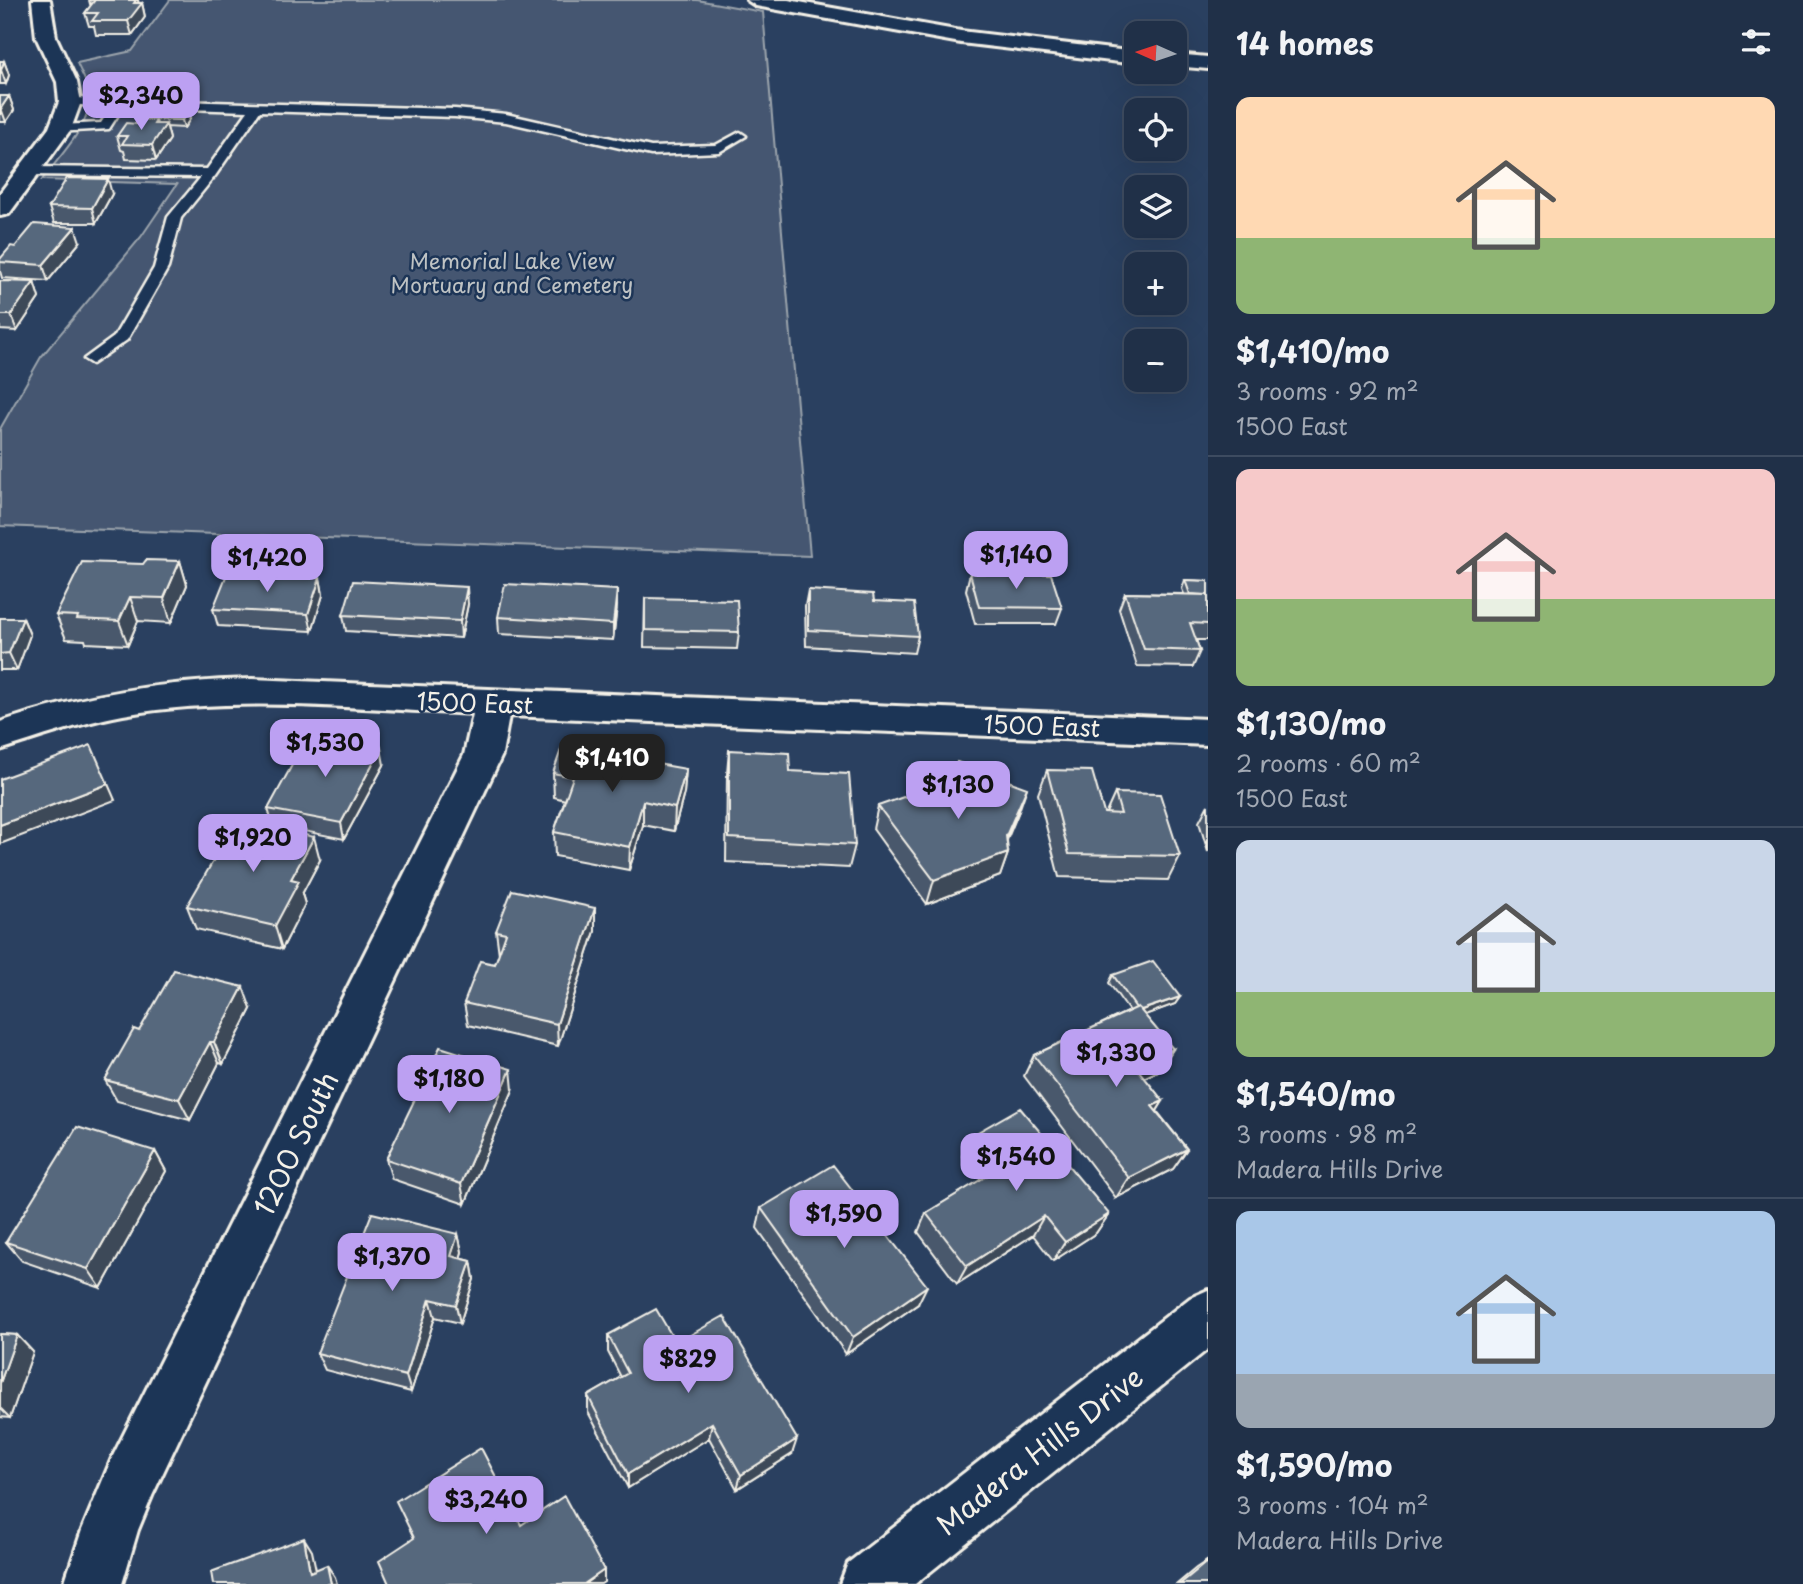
<!DOCTYPE html>
<html lang="en">
<head>
<meta charset="utf-8">
<style>
	:root { --surface:#203048; --page:#2d3c52; --text:#f1f3f6; --muted:#a2a9b4; --line:#3d4b60; --accent:#bca0f2 }
	body { margin:0; font-family:"Playpen Sans",sans-serif; background:var(--page); color:var(--text); height:100vh; display:flex; flex-direction:column; font-size:26px; white-space:nowrap }
	* { box-sizing:border-box; margin:0 }
	p { font-size:23px; color:var(--muted) }
	.icon { flex:none; width:38px; height:38px; fill:none; stroke:currentColor; stroke-width:2; stroke-linecap:round; stroke-linejoin:round }
	.map { position:relative; flex:1; overflow:hidden }
	.panel { display:flex; flex-direction:column; background:var(--surface); width:595px }
	.panel>* { flex:none }
	.needle { width:46px; rotate:273deg }
	.buttons { position:absolute; left:1124px; top:21px; display:grid; gap:14px }
	.buttons a { display:grid; place-items:center; width:63px; height:63px; border-radius:14px; background:var(--surface); box-shadow:0 7px 28px #0002,0 0 0 2px var(--line); font-size:35px }
	.price { position:absolute; translate:-50% -60px; padding:0 16px; border-radius:14px; background:var(--accent); color:#111; font-size:23px; line-height:46px; filter:drop-shadow(0 2px 4px #0008) }
	.price::after { content:''; position:absolute; left:50%; top:42px; width:21px; height:16px; margin-left:-10px; background:inherit; clip-path:polygon(0 0,100% 0,50% 100%) }
	.price.on { background:#222; color:#fff }
	ul { padding:0; list-style:none }
	li { display:grid; align-content:center; gap:14px; height:371px; padding:0 28px }
	li+li { border-top:2px solid var(--line) }
	li span { display:grid; place-items:center; height:217px; border-radius:14px; color:#555 }
	li>.icon { margin-inline-start:auto }
	span .icon { width:126px; height:126px; fill:#fffc; stroke-width:1 }
	li b { font-size:30px }
	h2 { display:flex; justify-content:space-between; align-items:center; height:84px; padding:0 28px; font-size:30px }
	main { display:flex; flex:1; min-height:0 }
	.map>svg:first-child { display:block }
	.green { fill:#445771; stroke:#9ca4ac; stroke-width:2 }
	.lines { fill:none; stroke-linecap:round; stroke-linejoin:round }
	.service-casing { stroke:#f4f1e8; stroke-width:5 }
	.minor-casing { stroke:#f4f1e8; stroke-width:6 }
	.tertiary-casing { stroke:#f4f1e8; stroke-width:6 }
	.secondary-casing { stroke:#f4f1e8; stroke-width:6 }
	.service { fill:#1d3557; fill-rule:evenodd }
	.minor { fill:#1d3557; fill-rule:evenodd }
	.tertiary { fill:#1d3557; fill-rule:evenodd }
	.secondary { fill:#1d3557; fill-rule:evenodd }
	.wall { fill:#4a596c; stroke:#f4f1e8; stroke-width:2 }
	.shaded-wall { fill:#3c4858; stroke:#f4f1e8; stroke-width:2 }
	.building { fill:#56677d; stroke:#f4f1e8; stroke-width:2 }
	.labels { text-anchor:middle; dominant-baseline:central; stroke-width:5; stroke-linejoin:round; paint-order:stroke }
	.far-park-label { font-size:21px; fill:#bfc3c4; stroke:#1d3557 }
	.street-label { font-size:24px; fill:#f4f1e8; stroke:#1d3557 }
	.near-street-label { font-size:28px; fill:#f4f1e8; stroke:#1d3557 }
</style>
</head>
<body>
<main>
<div class="map">
<svg width="1208" height="1584" viewBox="0 0 1208 1584">
	<rect width="100%" height="100%" fill="#2a4060"/>
	<filter id="ink" filterUnits="userSpaceOnUse"><feTurbulence type="fractalNoise" baseFrequency=".0143" numOctaves="2"/><feDisplacementMap in="SourceGraphic" scale="14" xChannelSelector="R" yChannelSelector="G"/><feConvolveMatrix kernelMatrix="1 2 1 2 8 2 1 2 1" color-interpolation-filters="sRGB"/></filter>
	<g filter="url(#ink)">
		<path class="green" d="M170 0H697L763 12 810 556 0 526V429L41 357 141 237 177 184 42 180C59 156 97 121 88 89 86 80 80 71 77 63L132 51Z"/>
		<g class="lines">
			<defs>
				<path id="service" d="M70 98 455 109 506 114 651 147 716 145 740 132 746 136 719 152 651 155 506 122 455 117 260 111 215 176 181 218 168 268 127 340 92 364 84 359 114 337 154 268 168 217 201 177 29 175 23 171 29 167 207 169 248 111 123 107 109 129 56 132V126L60 125 101 123 112 107 66 104 64 102Z"/>
				<path id="minor" d="M252 679 1208 719V745L509 716 502 755 152 1496 138 1530 122 1584H64L82 1530 112 1458 464 755 473 714C357 709 238 695 123 715 80 723 41 737 0 750V722C83 694 165 681 252 679Z
					M1208 1290V1349L915 1584H840L848 1563 1190 1298Z"/>
				<path id="tertiary" d="M32 0H50L56 37 77 82 81 102 71 129 9 214 0 216V193L49 128 59 102 57 82 36 37Z"/>
				<path id="secondary" d="M747 0H788L961 31 1136 52V64L961 43 756 6Z
					M1174 54 1208 57V69L1174 66Z"/>
			</defs>
			<use href="#service" class="service-casing"/>
			<use href="#minor" class="minor-casing"/>
			<use href="#tertiary" class="tertiary-casing"/>
			<use href="#secondary" class="secondary-casing"/>
			<use href="#service" class="service"/>
			<use href="#minor" class="minor"/>
			<use href="#tertiary" class="tertiary"/>
			<use href="#secondary" class="secondary"/>
		</g>
		<path class="wall" d="M89 0 142 3 145 17 132 35H96L94 26H89L85 13 93 3 90 4Z
			M0 61H4L9 75 6 84H0Z
			M0 96H9L14 110 6 122H0Z
			M188 112 190 119 184 128 167 127 170 139 156 160 126 159 124 151 121 150 117 136 137 124Z
			M112 194 96 223H54L49 207Z
			M80 242 48 281 2 278 0 271V259L15 247Z
			M0 281 34 282 39 298 17 331 0 330Z
			M180 561 187 585 171 623 138 621 128 645 86 643 85 640 66 639 56 615 143 564Z
			M970 573 1062 608 1056 624H975L966 590Z
			M320 578 323 595 312 631 218 626 213 609Z
			M1185 580 1208 581V640H1196L1200 651 1193 667 1137 666 1119 609 1125 593 1184 594 1182 589Z
			M808 590 874 601 918 636 914 653 806 646 805 606Z
			M645 598 739 632 737 649 644 647Z
			M468 604 461 638 346 631 343 615Z
			M617 606 613 640 499 634 498 617Z
			M0 618H23L30 635 17 670H0Z
			M729 750 790 771 855 845 849 868 726 862 727 774Z
			M384 765 344 839 273 825 268 809Z
			M686 769 684 793 674 831 643 825 629 870 555 856 554 832 565 800 554 797 553 773Z
			M1047 770 1104 813H1106L1115 793 1180 856 1168 880 1059 877 1038 794Z
			M924 804 1019 811 1007 840 1008 853 1000 876 927 904 873 829 878 806Z
			M1208 805V852L1199 822Z
			M320 860 302 894 305 904 282 949 196 929 187 906Z
			M595 908V931L558 1046 468 1025 464 1003 495 964 499 954 496 931Z
			M1113 975 1180 997 1175 1004 1144 1015 1173 1049 1160 1070 1145 1078 1163 1101 1157 1111 1187 1149 1173 1169 1116 1198 1024 1076 1034 1055 1129 1011 1109 983Z
			M251 1009 223 1064 219 1063 190 1120 117 1101 105 1080 139 1031Z
			M513 1090 465 1204 392 1179 386 1159Z
			M971 1136 1109 1214 1096 1233 1053 1261 1033 1235 957 1284 918 1232 926 1213 981 1180 962 1156Z
			M155 1151 166 1171 101 1288 22 1261 6 1242Z
			M761 1208 918 1304 846 1354 757 1228Z
			M458 1234 462 1252 460 1258 471 1261 474 1279 460 1323 435 1317 411 1392 325 1370 317 1353Z
			M0 1334 17 1335 33 1352 10 1418 0 1417Z
			M608 1335 676 1343 792 1454 737 1489 709 1438 628 1488 588 1412V1396L621 1377 608 1352Z
			M1208 1560V1584H1177L1196 1568Z"/>
		<path class="shaded-wall" d="M136 0H138L139 6 142 3 145 17 132 35 128 21 134 3Z
			M4 61 9 75 6 84 1 70Z
			M9 96 14 110 6 122 1 108Z
			M188 112 190 119 184 128 182 120Z
			M156 120 159 134 166 124 170 139 156 160 152 145 154 124Z
			M108 179 112 194 96 223 92 208Z
			M75 227 80 242 48 281 43 265Z
			M34 282 39 298 17 331 11 315Z
			M180 561 187 585 171 623 164 598Z
			M320 578 323 595 312 631 308 614Z
			M467 587 468 604 461 638 460 621Z
			M617 590V606L613 640V624Z
			M130 597 138 621 128 645 119 621Z
			M23 618 30 635 17 670 9 653Z
			M381 748 384 765 344 839 341 823Z
			M686 769 684 793 674 831 675 808Z
			M108 784 115 800 0 844V825Z
			M1027 788 1019 811 999 856 1008 853 1000 876 927 904 934 880 1006 836Z
			M643 801V825L629 870 630 847Z
			M314 837 320 860 302 894 305 904 282 949 275 926 291 879Z
			M595 908V931L558 1046 557 1024Z
			M243 987 251 1009 223 1064 214 1042Z
			M1180 997 1175 1004 1134 1019 1139 1011Z
			M210 1042 219 1063 190 1120 179 1099Z
			M1173 1049 1160 1070 1123 1088 1136 1067Z
			M511 1069 513 1090 465 1204 461 1184Z
			M1163 1101 1150 1122 1152 1106Z
			M1187 1149 1173 1169 1116 1198 1129 1178Z
			M155 1151 166 1171 101 1288 88 1269Z
			M1109 1214 1096 1233 1053 1261 1065 1242Z
			M1044 1216 1033 1235 957 1284 967 1266Z
			M458 1234 462 1252 455 1275 451 1256Z
			M471 1261 474 1279 460 1323 456 1305Z
			M927 1286 918 1304 846 1354 853 1337Z
			M430 1299 435 1317 411 1392 406 1376Z
			M17 1335 33 1352 10 1418 0 1408V1383Z
			M712 1423 709 1438 628 1488V1474Z
			M797 1439 792 1454 737 1489 741 1475Z
			M304 1538 312 1551 319 1584 310 1572Z
			M327 1565 335 1577 337 1584H331Z
			M604 1570V1582L601 1584H584Z"/>
		<path class="building" d="M95 0H136L134 3H142L128 21H92L98 13H85Z
			M0 61H4L1 70H0Z
			M0 96H9L1 108H0Z
			M149 110 188 112 182 120 143 119Z
			M140 119 156 120 154 124H166L152 145 122 144 127 136H117L126 123 137 124Z
			M67 178 108 179 92 208 49 207Z
			M34 224 75 227 43 265 0 262V259L11 246 15 247Z
			M0 281 34 282 11 315H0Z
			M146 560 180 561 164 598 130 597 119 621 77 619 78 616 56 615 82 562 143 564Z
			M970 573 1051 574 1062 608 979 607Z
			M227 574 320 578 308 614 213 609Z
			M1185 580 1208 581V595L1190 594Z
			M353 581 467 587 460 621 343 615Z
			M505 584 617 590 613 624 498 617Z
			M808 590 873 594 874 601 914 603 918 636 808 630Z
			M1125 593 1208 595V624L1190 623 1200 651 1144 649Z
			M645 598 737 600 739 632 645 630Z
			M0 618H23L9 653 0 654Z
			M309 734 381 748 341 823 268 809Z
			M91 745 108 784 0 825V779Z
			M562 747 686 769 675 808 643 801 630 847 554 832 573 777 553 773Z
			M729 750 789 753 790 771 849 774 855 845 729 838Z
			M957 762 1027 788 1006 836 1008 853 934 880 878 806 915 793 924 804 940 799Z
			M1047 770 1092 771 1104 813 1121 814 1115 793 1160 794 1180 856 1069 854Z
			M237 820 314 837 291 879 299 881 275 926 187 906Z
			M512 890 595 908 557 1024 464 1003 480 961 495 964 506 933 496 931Z
			M1153 961 1180 997 1141 1010 1138 1007 1136 1008 1113 975Z
			M174 970 243 987 214 1042H210L179 1099 105 1080 134 1029 139 1031Z
			M1138 1007 1173 1049 1136 1067 1163 1101 1152 1106 1187 1149 1129 1178 1034 1055Z
			M440 1047 511 1069 461 1184 386 1159Z
			M1020 1108 1109 1214 1065 1242 1044 1216 967 1266 926 1213 998 1169 971 1136Z
			M77 1127 155 1151 88 1269 6 1242Z
			M833 1165 927 1286 853 1337 761 1208Z
			M372 1213 458 1234 451 1256 471 1261 456 1305 430 1299 406 1376 317 1353Z
			M656 1309 676 1343 724 1316 797 1439 741 1475 712 1423 628 1474 588 1396 628 1373 608 1335Z
			M0 1334 17 1335 0 1383Z
			M481 1448 521 1525 564 1496 604 1570 584 1584H389L379 1561 414 1538 396 1501Z
			M304 1538 310 1572 327 1565 331 1584H213L211 1572Z
			M1208 1561V1584H1180Z"/>
	</g>
	<g class="labels">
		<g class="far-park-label">
			<text x="512" y="260">Memorial Lake View<tspan x="512" dy="24">Mortuary and Cemetery</tspan></text>
		</g>
		<g class="street-label">
			<text transform="translate(475 702) rotate(2)">1500 East</text>
			<text transform="translate(1042 725) rotate(2)">1500 East</text>
		</g>
		<g class="near-street-label">
			<text transform="translate(295 1143) rotate(-64)">1200 South</text>
			<text transform="translate(1039 1450) rotate(-38)">Madera Hills Drive</text>
		</g>
	</g>
</svg>
<div class="buttons">
<a><svg class="needle" viewBox="-14 -14 28 28"><path d="M0-13l5 13h-10z" fill="#e53935"/><path d="M0 13l5-13h-10z" fill="#a2a9b4"/></svg></a>
<a><svg class="icon" aria-label="locate" viewBox="0 0 24 24"><circle cx="12" cy="12" r="6"/><path d="M12 2v4M12 18v4M2 12h4M18 12h4"/></svg></a>
<a><svg class="icon" aria-label="layers" viewBox="0 0 24 24"><path d="M12 4l9 5-9 5-9-5zM3 14l9 5 9-5"/></svg></a>
<a>+</a>
<a>−</a>
</div>
<b class="price" style="left:141px;top:132px">$2,340</b>
<b class="price" style="left:1016px;top:591px">$1,140</b>
<b class="price" style="left:267px;top:594px">$1,420</b>
<b class="price" style="left:325px;top:779px">$1,530</b>
<b class="price on" style="left:612px;top:794px">$1,410</b>
<b class="price" style="left:958px;top:821px">$1,130</b>
<b class="price" style="left:253px;top:874px">$1,920</b>
<b class="price" style="left:1116px;top:1089px">$1,330</b>
<b class="price" style="left:449px;top:1115px">$1,180</b>
<b class="price" style="left:1016px;top:1193px">$1,540</b>
<b class="price" style="left:844px;top:1250px">$1,590</b>
<b class="price" style="left:392px;top:1293px">$1,370</b>
<b class="price" style="left:688px;top:1395px">$829</b>
<b class="price" style="left:486px;top:1536px">$3,240</b>
</div>
<section class="panel">
<h2>14 homes<svg class="icon" aria-label="filters" viewBox="0 0 24 24"><path d="M4 7h16M4 17h16"/><circle cx="9" cy="7" r="2"/><circle cx="15" cy="17" r="2"/></svg></h2>
<ul>
<li><span style="background:linear-gradient(#ffd9b3 65%,#8fb573 0)"><svg class="icon" aria-label="home" viewBox="0 0 24 24"><path d="M3 11l9-7 9 7M6 9v11h12V9"/></svg></span><div><b>$1,410/mo</b><p>3 rooms · 92 m²</p><p>1500 East</p></div></li>
<li><span style="background:linear-gradient(#f6c9c9 60%,#8fb573 0)"><svg class="icon" aria-label="home" viewBox="0 0 24 24"><path d="M3 11l9-7 9 7M6 9v11h12V9"/></svg></span><div><b>$1,130/mo</b><p>2 rooms · 60 m²</p><p>1500 East</p></div></li>
<li><span style="background:linear-gradient(#c9d6e8 70%,#8fb573 0)"><svg class="icon" aria-label="home" viewBox="0 0 24 24"><path d="M3 11l9-7 9 7M6 9v11h12V9"/></svg></span><div><b>$1,540/mo</b><p>3 rooms · 98 m²</p><p>Madera Hills Drive</p></div></li>
<li><span style="background:linear-gradient(#a9c7e8 75%,#9aa5b1 0)"><svg class="icon" aria-label="home" viewBox="0 0 24 24"><path d="M3 11l9-7 9 7M6 9v11h12V9"/></svg></span><div><b>$1,590/mo</b><p>3 rooms · 104 m²</p><p>Madera Hills Drive</p></div></li>
</ul>
</section>
</main>
</body>
</html>
